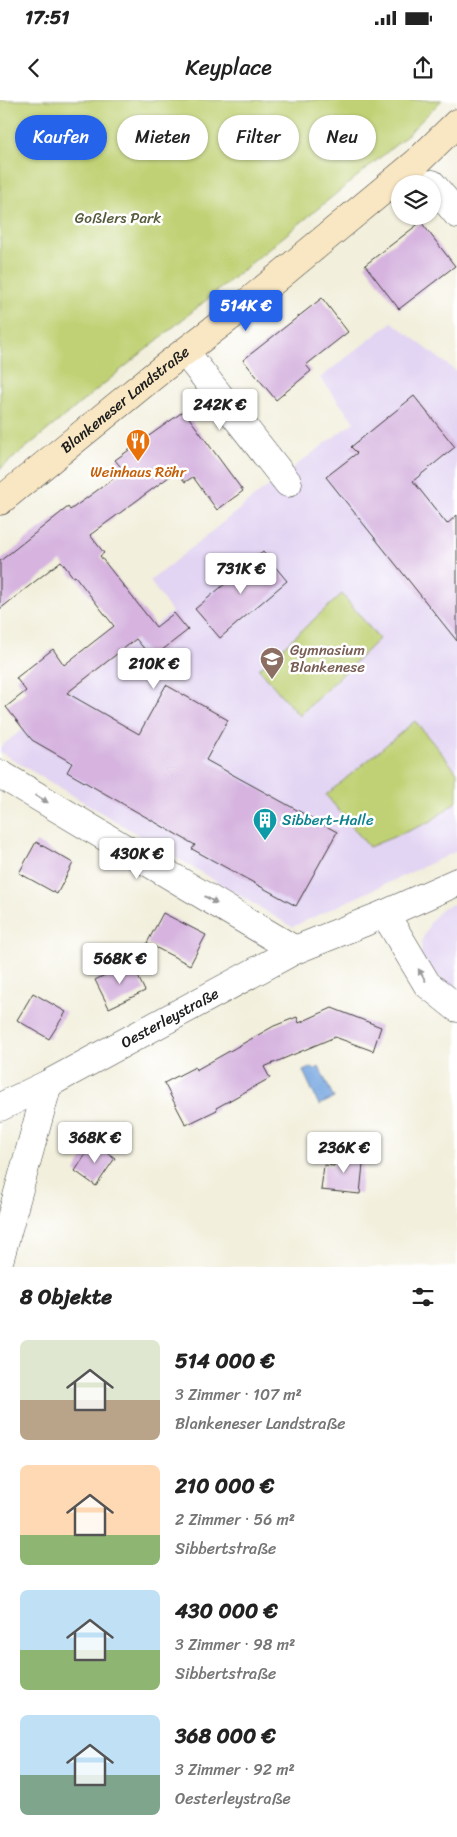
<!DOCTYPE html>
<html lang="de">
<head>
<meta charset="utf-8">
<style>
	:root { --surface:#fff; --page:#f2f2f2; --text:#222; --muted:#767676; --accent:#2563eb }
	body { margin:0; font-family:Sriracha,sans-serif; background:var(--page); color:var(--text); height:100vh; display:flex; flex-direction:column; font-size:19px; white-space:nowrap }
	* { box-sizing:border-box; margin:0 }
	p { font-size:16px; color:var(--muted) }
	.icon { flex:none; width:28px; height:28px; fill:none; stroke:currentColor; stroke-width:2; stroke-linecap:round; stroke-linejoin:round }
	.map { position:relative; height:1167px; overflow:hidden }
	.drawer { display:flex; flex-direction:column; background:var(--surface); flex:1 }
	.drawer>* { flex:none }
	.banner { position:absolute; left:15px; top:15px; width:428px; height:45px; display:flex; gap:10px }
	.controls { position:absolute; left:391px; top:75px; display:grid; gap:10px }
	.controls a { display:grid; place-items:center; width:50px; height:50px; border-radius:50%; background:var(--surface); box-shadow:0 1px 4px #0004; font-size:25px }
	.price { position:absolute; translate:-50% -42px; padding:0 11px; border-radius:5px; background:#fff; color:#222; font-size:16px; line-height:32px; filter:drop-shadow(0 1px 2px #0008) }
	.price::after { content:''; position:absolute; left:50%; top:30px; width:15px; height:11px; margin-left:-8px; background:inherit; clip-path:polygon(0 0,100% 0,50% 100%) }
	.price.active { background:var(--accent); color:#fff }
	ul { padding:0; list-style:none }
	li { display:flex; align-items:center; gap:15px; height:125px; padding:0 20px }
	li span { display:grid; place-items:center; flex:none; width:140px; height:100px; border-radius:8px; color:#555 }
	li>.icon { margin-inline-start:auto }
	span .icon { width:60px; height:60px; fill:#fffc; stroke-width:1 }
	li b { font-size:21px }
	h2 { display:flex; justify-content:space-between; align-items:center; height:60px; padding:0 20px; font-size:21px }
	.chip { padding:0 18px; border-radius:22px; background:var(--surface); box-shadow:0 1px 4px #0004; font-size:18px; line-height:45px }
	.chip.active { background:var(--accent); color:#fff }
	.status { display:flex; justify-content:space-between; align-items:center; height:35px; padding:0 25px; background:var(--surface); direction:ltr }
	.status svg { height:14px; fill:currentColor }
	header { display:flex; justify-content:space-between; align-items:center; height:65px; padding:0 20px; background:var(--surface); font-size:22px; font-weight:600 }
	.map>svg:first-child { display:block }
	.built { fill:#e2d4f3 }
	.green { fill:#c0d174; stroke:#6e7648 }
	.water { fill:#75a5df; stroke:#48607e }
	.building { fill:#d6b4df }
	.lines { fill:none; stroke-linecap:round; stroke-linejoin:round }
	.minor-casing { stroke:#3c3c39; stroke-width:29 }
	.secondary-casing { stroke:#3c3c39; stroke-width:29 }
	.minor { stroke:#fff; stroke-width:28 }
	.secondary { stroke:#f9e7c3; stroke-width:28 }
	.oneway { fill:#999 }
	.labels { text-anchor:middle; dominant-baseline:central; stroke-width:5; stroke-linejoin:round; paint-order:stroke }
	.park-label { font-size:15px; fill:#555b3b; stroke:#fff }
	.street-label { font-size:15px; fill:#1c1c1c; stroke:#fff }
	.food-label { font-size:15px; fill:#c56008; stroke:#fff }
	.education-label { font-size:15px; fill:#785e54; stroke:#fff; text-anchor:start }
	.culture-label { font-size:15px; fill:#0d838f; stroke:#fff; text-anchor:start }
</style>
</head>
<body>
<div class="status"><b>17:51</b><svg viewBox="0 0 49 12"><path d="M0 12V9h3v3zM5 12V6h3v6zM10 12V3h3v9zM15 12V0h3v12zM26 1h20v11H26zM47 4h2v5h-2z"/></svg></div>
<header><svg class="icon" aria-label="back" viewBox="0 0 24 24"><path d="M15 5l-7 7 7 7"/></svg>Keyplace<svg class="icon" aria-label="share" viewBox="0 0 24 24"><path d="M12 15V3M7 8l5-5 5 5M5 13v7h14v-7"/></svg></header>
<div class="map">
<svg width="457" height="1167" viewBox="0 0 457 1167">
	<rect width="100%" height="100%" fill="#fff"/>
	<filter id="ink" filterUnits="userSpaceOnUse"><feTurbulence type="fractalNoise" baseFrequency=".02" numOctaves="2"/><feDisplacementMap in="SourceGraphic" scale="10" xChannelSelector="R" yChannelSelector="G"/><feConvolveMatrix kernelMatrix="1 2 1 2 8 2 1 2 1" color-interpolation-filters="sRGB"/></filter>
	<filter id="wash" filterUnits="userSpaceOnUse"><feTurbulence type="fractalNoise" baseFrequency=".0096" numOctaves="4" result="noise"/><feDisplacementMap in="SourceGraphic" scale="20" xChannelSelector="R" yChannelSelector="G"/><feGaussianBlur stdDeviation="1.12" result="paint"/><feColorMatrix in="noise" values="0 0 0 0 0 0 0 0 0 0 0 0 0 0 0 0 0 1.4 0 .05"/><feComposite in="paint" operator="in"/></filter>
	<g filter="url(#wash)">
		<rect width="100%" height="100%" fill="#f2efdc"/>
		<path class="built" d="M392 222 457 272V751L292 827 0 652V647L172 512 150 481 263 390 354 322 320 278Z
			M457 803V899L421 856V842L431 821 442 808Z"/>
		<path class="green" d="M0 0H442L404 38 0 369Z
			M342 494 379 539 299 616 259 569Z
			M415 621 457 672V701L430 722 369 747 326 695Z"/>
		<path class="water" d="M312 967 313 970 319 967 334 998 319 1005 303 971Z"/>
		<g id="blocks">
			<path class="building" d="M421 122 455 166 399 209 365 165Z
				M322 198 348 232 306 265 311 271 276 300 243 260Z
				M414 296 455 347 413 381 447 424 457 415V541L326 377 357 353 351 347Z
				M184 311 243 391 217 410 193 377 185 382 177 371 90 435 104 453 100 456 156 527 174 513 188 530 152 558 136 539 67 593 139 634 166 585 228 620 206 660 337 732 296 806 192 749 195 745 67 672 72 663 32 640 6 607 26 591 16 578 53 549 64 565 114 526 75 476 73 477 61 461 0 509V461L68 407 70 410 124 371 115 360Z
				M263 452 287 481 220 538 195 509Z
				M36 742 73 763 57 794 19 773Z
				M163 813 206 835 190 865 147 843Z
				M131 862 145 891 109 908 95 880Z
				M33 893 66 912 49 939 17 920Z
				M332 908 381 927 373 951 335 937 264 967 270 978 216 1008 217 1010 186 1025 164 983 195 967 196 970 274 926 297 917 299 923Z
				M93 1043 115 1058 96 1086 75 1071Z
				M336 1052 364 1054 360 1094 321 1090 324 1065 334 1066Z"/>
		</g>
	</g>
	<g filter="url(#ink)">
		<use href="#blocks" fill-opacity="0" stroke="#3c3c39" stroke-width="1"/>
		<g class="lines">
			<defs>
				<g id="minor">
					<path d="M432 84 457 114"/>
					<path d="M185 252 288 383"/>
					<path d="M0 674 295 850"/>
					<path d="M385 814 427 884 457 908"/>
					<path d="M0 1007 48 984"/>
					<path id="s1" d="M0 1158 48 984 295 850 385 814 457 782"/>
				</g>
				<g id="secondary">
					<path id="s2" d="M0 401 162 269 230 217 416 63 457 23"/>
				</g>
			</defs>
			<use href="#minor" class="minor-casing"/>
			<use href="#secondary" class="secondary-casing"/>
			<use href="#minor" class="minor"/>
			<use href="#secondary" class="secondary"/>
		</g>
		<defs><path id="oneway-solid" d="M-6-.8H1V-3.2L6.5 0L1 3.2V.8H-6Z" transform="scale(1.25)"/></defs>
		<g class="oneway">
			<use href="#oneway-solid" transform="translate(42 699) rotate(31)"/>
			<use href="#oneway-solid" transform="translate(211 800) rotate(31)"/>
			<use href="#oneway-solid" transform="translate(422 875) rotate(-121)"/>
		</g>
	</g>
	<defs>
		<symbol id="restaurant-pin" viewBox="-11 -11 22 30"><path d="M0 17L-7.5 6A9.5 9.5 0 1 1 7.5 6Z" fill="#e8710a" stroke="#fff"/><path d="M-5-6h1v4h1v-4h1v4h1v-4h1v5L-1.5 .5V6h-2V.5L-5-1ZM5-6V6H3V1.5H1.5Q1.5-4 5-6Z" fill="#fff"/></symbol>
		<symbol id="school-pin" viewBox="-11 -11 22 30"><path d="M0 17L-7.5 6A9.5 9.5 0 1 1 7.5 6Z" fill="#8d6e63" stroke="#fff"/><path d="M0-5L7-2L0 1L-7-2ZM-4 1L0 2.5L4 1V4Q0 6-4 4Z" fill="#fff"/></symbol>
		<symbol id="building-pin" viewBox="-11 -11 22 30"><path d="M0 17L-7.5 6A9.5 9.5 0 1 1 7.5 6Z" fill="#0f9aa8" stroke="#fff"/><path d="M-4-6H4V6H1V3H-1V6H-4ZM-2.5-4.3h1.7v1.8h-1.7ZM.8-4.3h1.7v1.8H.8ZM-2.5-1h1.7V.8h-1.7ZM.8-1h1.7V.8H.8Z" fill="#fff"/></symbol>
	</defs>
	<g fill-rule="evenodd">
		<use href="#restaurant-pin" x="124" y="327" width="28" height="38"/>
		<use href="#school-pin" x="258" y="545" width="28" height="38"/>
		<use href="#building-pin" x="251" y="706" width="28" height="38"/>
	</g>
	<g class="labels">
		<g class="park-label">
			<text x="118" y="118">Goßlers Park</text>
		</g>
		<g class="street-label">
			<text stroke="none"><textPath href="#s2" startOffset="161">Blankeneser Landstraße</textPath></text>
			<text stroke="none"><textPath href="#s1" startOffset="319">Oesterleystraße</textPath></text>
		</g>
		<g class="food-label">
			<text x="138" y="372">Weinhaus Röhr</text>
		</g>
		<g class="education-label">
			<text x="290" y="550">Gymnasium<tspan x="290" dy="17">Blankenese</tspan></text>
		</g>
		<g class="culture-label">
			<text x="282" y="720">Sibbert-Halle</text>
		</g>
	</g>
</svg>
<div class="controls">
<a><svg class="icon" aria-label="layers" viewBox="0 0 24 24"><path d="M12 4l9 5-9 5-9-5zM3 14l9 5 9-5"/></svg></a>
</div>
<b class="price active" style="left:246px;top:232px">514K €</b>
<b class="price" style="left:220px;top:331px">242K €</b>
<b class="price" style="left:241px;top:495px">731K €</b>
<b class="price" style="left:154px;top:590px">210K €</b>
<b class="price" style="left:137px;top:780px">430K €</b>
<b class="price" style="left:120px;top:885px">568K €</b>
<b class="price" style="left:95px;top:1064px">368K €</b>
<b class="price" style="left:344px;top:1074px">236K €</b>
<div class="banner">
<a class="chip active">Kaufen</a>
<a class="chip">Mieten</a>
<a class="chip">Filter</a>
<a class="chip">Neu</a>
</div>
</div>
<section class="drawer">
<h2>8 Objekte<svg class="icon" aria-label="filters" viewBox="0 0 24 24"><path d="M4 7h16M4 17h16"/><circle cx="9" cy="7" r="2"/><circle cx="15" cy="17" r="2"/></svg></h2>
<ul>
<li><span style="background:linear-gradient(#dfe7d0 60%,#b9a48a 0)"><svg class="icon" aria-label="home" viewBox="0 0 24 24"><path d="M3 11l9-7 9 7M6 9v11h12V9"/></svg></span><div><b>514 000 €</b><p>3 Zimmer · 107 m²</p><p>Blankeneser Landstraße</p></div></li>
<li><span style="background:linear-gradient(#ffd9b3 70%,#8fb573 0)"><svg class="icon" aria-label="home" viewBox="0 0 24 24"><path d="M3 11l9-7 9 7M6 9v11h12V9"/></svg></span><div><b>210 000 €</b><p>2 Zimmer · 56 m²</p><p>Sibbertstraße</p></div></li>
<li><span style="background:linear-gradient(#bfe0f5 60%,#8fb573 0)"><svg class="icon" aria-label="home" viewBox="0 0 24 24"><path d="M3 11l9-7 9 7M6 9v11h12V9"/></svg></span><div><b>430 000 €</b><p>3 Zimmer · 98 m²</p><p>Sibbertstraße</p></div></li>
<li><span style="background:linear-gradient(#bfe0f5 60%,#7fa58c 0)"><svg class="icon" aria-label="home" viewBox="0 0 24 24"><path d="M3 11l9-7 9 7M6 9v11h12V9"/></svg></span><div><b>368 000 €</b><p>3 Zimmer · 92 m²</p><p>Oesterleystraße</p></div></li>
</ul>
</section>
</body>
</html>
